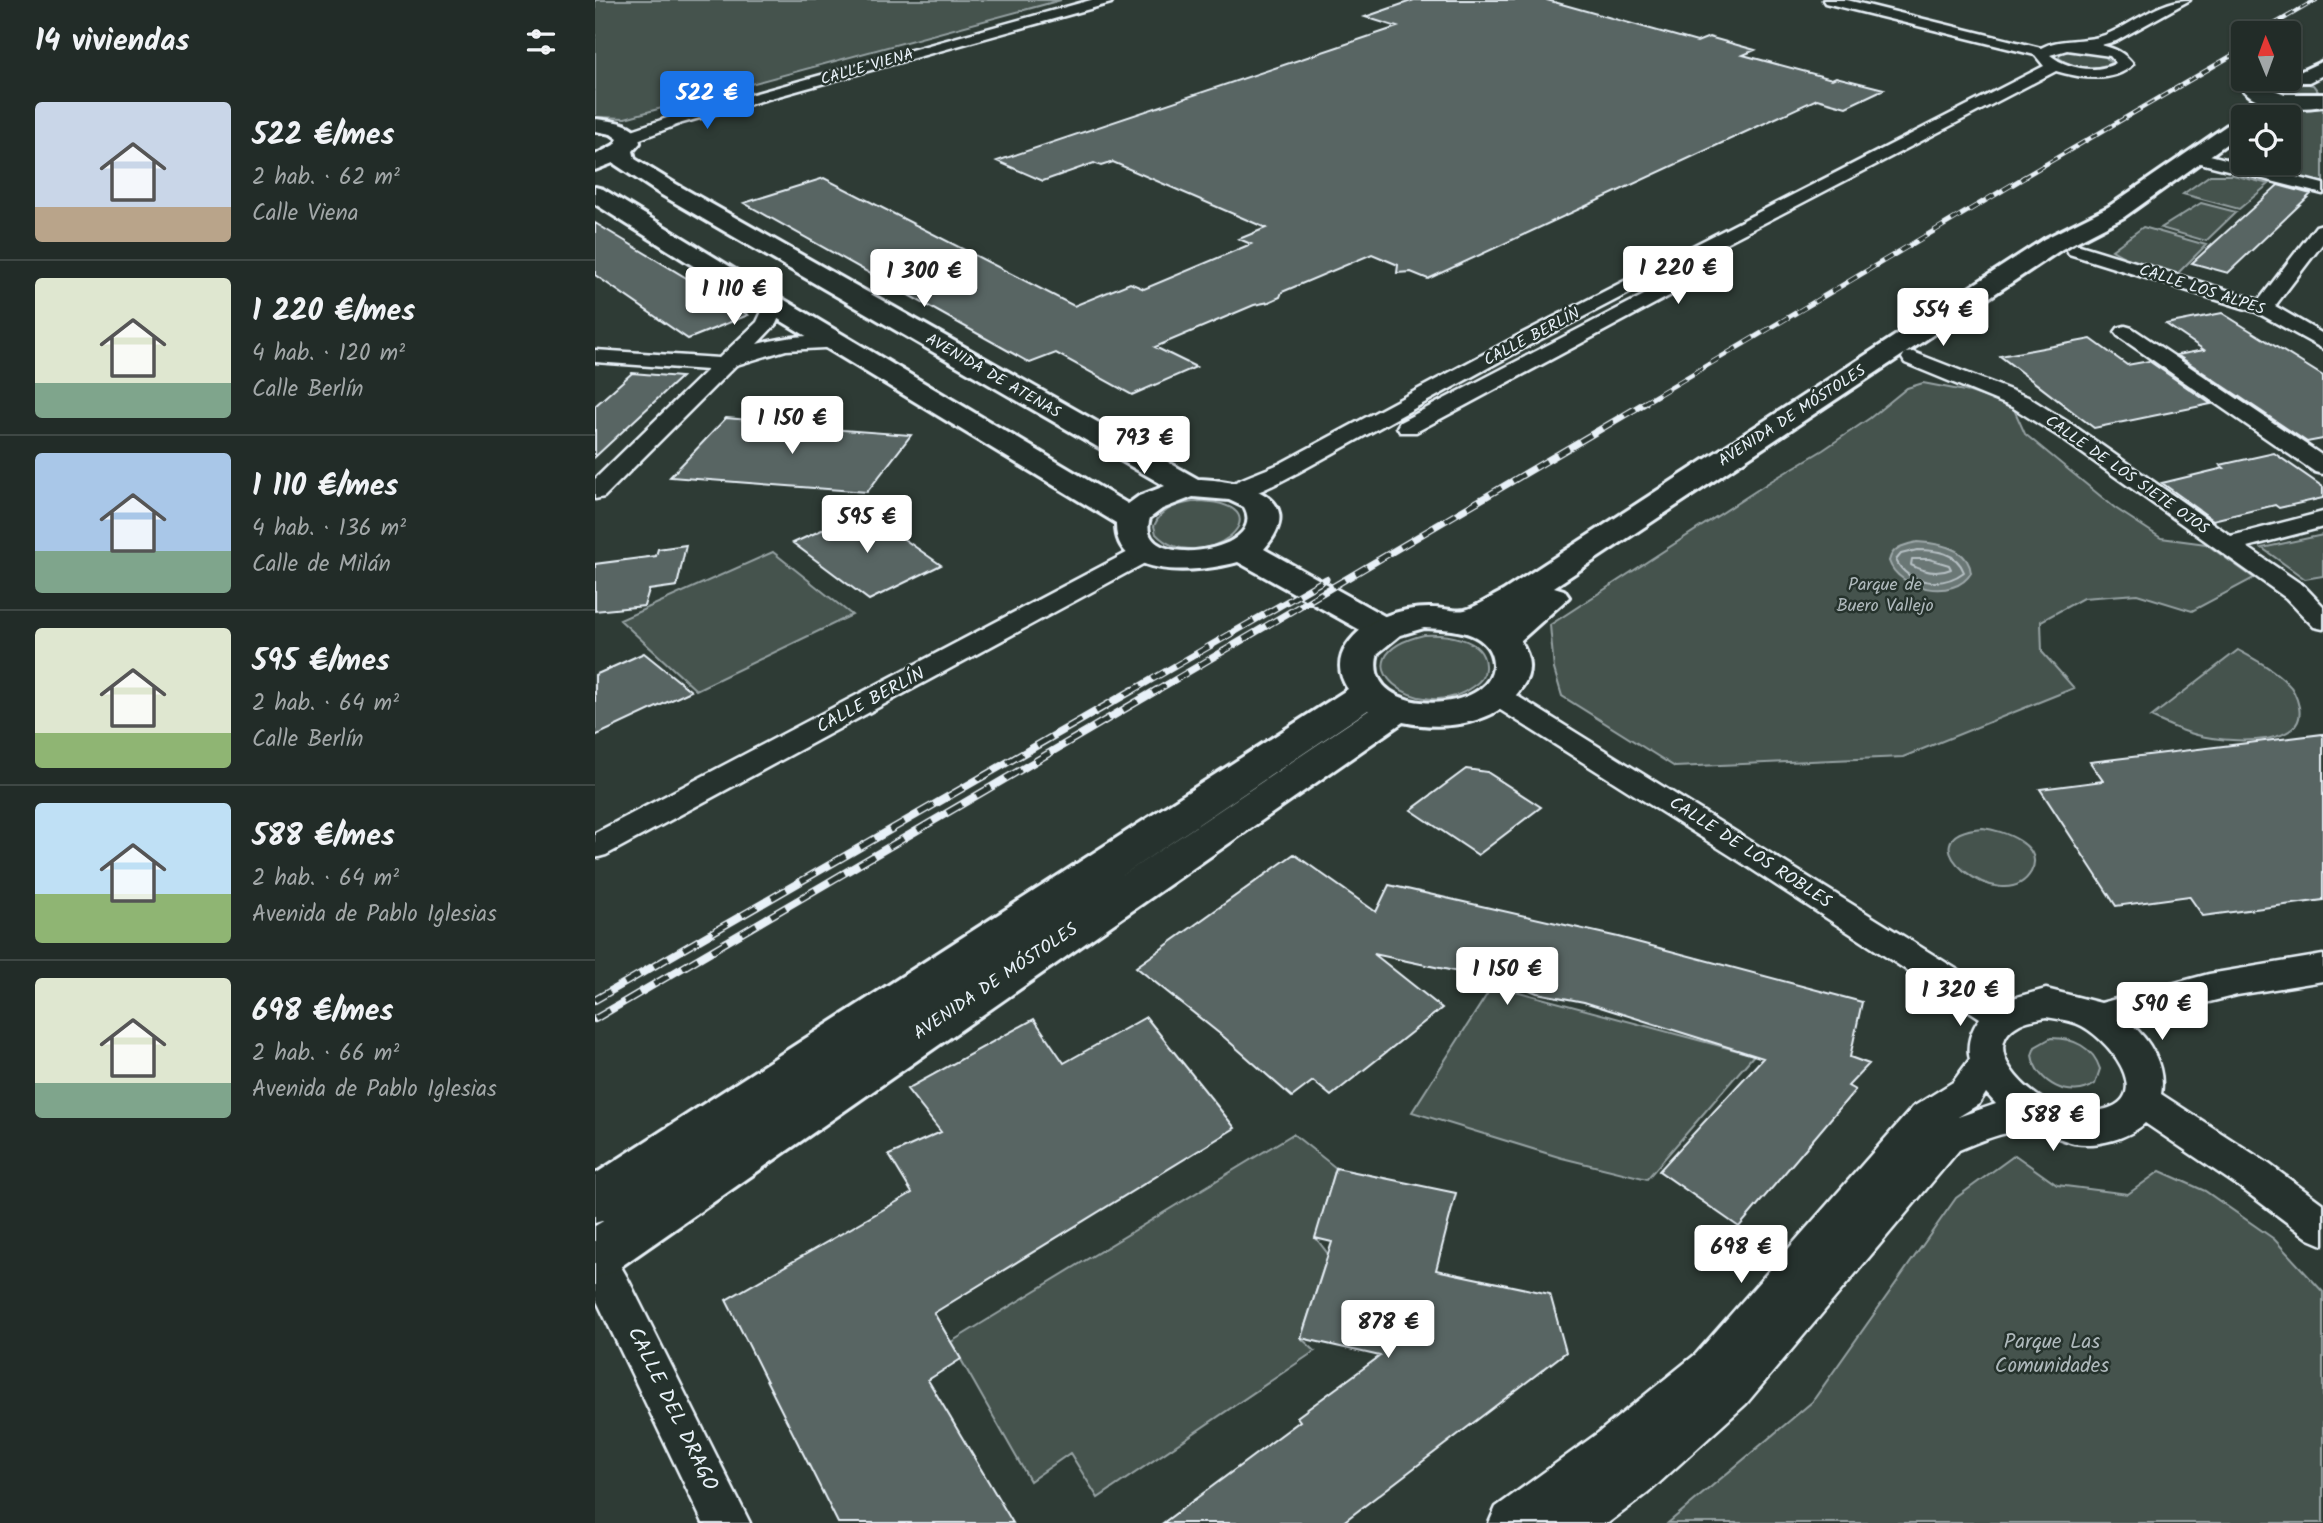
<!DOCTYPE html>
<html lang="es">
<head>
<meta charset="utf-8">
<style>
	:root { --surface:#222c28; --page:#2a3430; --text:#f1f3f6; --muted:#a2a7a8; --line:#3f4845; --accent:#1a73e8 }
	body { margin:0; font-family:Kalam,sans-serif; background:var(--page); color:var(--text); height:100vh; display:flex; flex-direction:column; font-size:26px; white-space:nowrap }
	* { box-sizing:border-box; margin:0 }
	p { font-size:23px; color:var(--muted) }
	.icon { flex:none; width:38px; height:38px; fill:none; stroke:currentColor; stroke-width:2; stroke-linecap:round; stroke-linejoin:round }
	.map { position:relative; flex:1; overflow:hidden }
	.sheet { display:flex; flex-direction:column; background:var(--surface); width:595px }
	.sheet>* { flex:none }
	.needle { width:46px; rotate:359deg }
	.controls { position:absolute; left:1636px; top:21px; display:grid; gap:14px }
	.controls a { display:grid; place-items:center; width:70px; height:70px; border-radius:7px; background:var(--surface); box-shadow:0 2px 5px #0004,0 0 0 2px var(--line); font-size:35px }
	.price { position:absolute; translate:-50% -60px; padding:0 16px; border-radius:7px; background:#fff; color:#222; font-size:23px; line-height:46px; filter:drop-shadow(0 2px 4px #0008) }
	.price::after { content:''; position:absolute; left:50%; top:42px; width:21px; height:16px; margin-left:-10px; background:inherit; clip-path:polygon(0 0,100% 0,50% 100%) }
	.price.selected { background:var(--accent); color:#fff }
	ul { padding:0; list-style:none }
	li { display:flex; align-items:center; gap:21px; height:175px; padding:0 35px }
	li+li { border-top:2px solid var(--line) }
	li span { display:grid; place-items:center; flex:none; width:196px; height:140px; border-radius:7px; color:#555 }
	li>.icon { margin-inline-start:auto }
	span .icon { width:84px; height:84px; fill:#fffc; stroke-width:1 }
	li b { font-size:30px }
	h2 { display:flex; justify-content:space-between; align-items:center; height:84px; padding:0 35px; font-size:30px }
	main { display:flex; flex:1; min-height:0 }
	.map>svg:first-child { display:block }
	.green { fill:#45524e; stroke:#96a2a3; stroke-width:2 }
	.water { fill:#6b7775; stroke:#9da8a9; stroke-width:2 }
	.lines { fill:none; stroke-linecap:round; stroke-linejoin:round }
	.shore { stroke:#b6c0c4; stroke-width:2 }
	.building { fill:#596563; stroke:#e8f1f8; stroke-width:2 }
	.minor-casing { stroke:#e8f1f8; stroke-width:5 }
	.tertiary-casing { stroke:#e8f1f8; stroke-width:6 }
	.primary-casing { stroke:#e8f1f8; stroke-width:6 }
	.minor { fill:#26332d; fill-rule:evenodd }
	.tertiary { fill:#26332d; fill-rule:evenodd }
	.primary { fill:#26332d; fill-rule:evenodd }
	.rail-far3-casing { stroke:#e8f1f8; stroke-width:4.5 }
	.rail-far2-casing { stroke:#e8f1f8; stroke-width:5 }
	.rail-far1-casing { stroke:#e8f1f8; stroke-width:7 }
	.rail-casing { stroke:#e8f1f8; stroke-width:8 }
	.rail-far3 { stroke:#26332d; stroke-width:2.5; stroke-dasharray:8; stroke-linecap:butt }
	.rail-far2 { stroke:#26332d; stroke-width:3.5; stroke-dasharray:10; stroke-linecap:butt }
	.rail-far1 { stroke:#26332d; stroke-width:4.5; stroke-dasharray:13; stroke-linecap:butt }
	.rail { stroke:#26332d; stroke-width:5; stroke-dasharray:17; stroke-linecap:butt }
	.labels { text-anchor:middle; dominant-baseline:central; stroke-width:5; stroke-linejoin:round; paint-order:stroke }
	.far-street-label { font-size:16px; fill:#e8f1f8; stroke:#26332d }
	.park-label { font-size:18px; fill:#afb9bc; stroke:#26332d }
	.street-label { font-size:18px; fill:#e8f1f8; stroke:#26332d }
	.near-park-label { font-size:21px; fill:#afb9bc; stroke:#26332d }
	.near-street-label { font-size:21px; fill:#e8f1f8; stroke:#26332d }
</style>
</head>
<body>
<main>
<section class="sheet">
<h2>14 viviendas<svg class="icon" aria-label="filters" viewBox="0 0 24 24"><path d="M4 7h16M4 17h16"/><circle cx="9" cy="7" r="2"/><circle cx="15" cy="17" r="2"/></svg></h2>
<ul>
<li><span style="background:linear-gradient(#c9d6e8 75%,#b9a48a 0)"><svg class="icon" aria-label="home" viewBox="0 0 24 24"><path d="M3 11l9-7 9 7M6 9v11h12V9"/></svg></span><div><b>522 €/mes</b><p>2 hab. · 62 m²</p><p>Calle Viena</p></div></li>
<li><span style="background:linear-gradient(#dfe7d0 75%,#7fa58c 0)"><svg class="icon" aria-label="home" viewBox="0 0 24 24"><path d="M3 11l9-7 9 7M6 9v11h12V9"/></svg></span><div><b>1 220 €/mes</b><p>4 hab. · 120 m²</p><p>Calle Berlín</p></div></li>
<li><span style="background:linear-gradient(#a9c7e8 70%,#7fa58c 0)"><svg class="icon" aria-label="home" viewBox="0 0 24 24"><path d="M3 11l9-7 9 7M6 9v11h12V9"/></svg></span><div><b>1 110 €/mes</b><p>4 hab. · 136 m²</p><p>Calle de Milán</p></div></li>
<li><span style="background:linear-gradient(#dfe7d0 75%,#8fb573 0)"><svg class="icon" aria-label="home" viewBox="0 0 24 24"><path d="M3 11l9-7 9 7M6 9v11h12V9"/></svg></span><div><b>595 €/mes</b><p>2 hab. · 64 m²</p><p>Calle Berlín</p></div></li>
<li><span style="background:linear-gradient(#bfe0f5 65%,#8fb573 0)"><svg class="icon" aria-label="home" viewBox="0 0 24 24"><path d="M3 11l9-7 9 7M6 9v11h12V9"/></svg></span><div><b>588 €/mes</b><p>2 hab. · 64 m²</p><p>Avenida de Pablo Iglesias</p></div></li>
<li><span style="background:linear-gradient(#dfe7d0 75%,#7fa58c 0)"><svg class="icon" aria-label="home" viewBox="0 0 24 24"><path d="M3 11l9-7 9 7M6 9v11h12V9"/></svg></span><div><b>698 €/mes</b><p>2 hab. · 66 m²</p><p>Avenida de Pablo Iglesias</p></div></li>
</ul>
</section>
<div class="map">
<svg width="1728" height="1523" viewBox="0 0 1728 1523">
	<rect width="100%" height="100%" fill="#2e3b35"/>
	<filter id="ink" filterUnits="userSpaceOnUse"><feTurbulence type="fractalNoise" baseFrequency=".0143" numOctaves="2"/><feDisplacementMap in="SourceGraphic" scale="14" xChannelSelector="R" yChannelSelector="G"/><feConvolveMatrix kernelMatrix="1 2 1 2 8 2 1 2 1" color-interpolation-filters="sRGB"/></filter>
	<g filter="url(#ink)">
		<path class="green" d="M0 0H466L30 118 0 117Z
			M1477 50 1509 55 1516 63C1501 71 1478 68 1464 58L1465 53Z
			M1693 79 1718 85 1725 94 1695 97 1667 86 1670 81Z
			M1728 108V186L1626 160 1648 146V163H1694L1692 117 1703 110Z
			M1615 175H1638L1674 184 1644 209 1588 194Z
			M1606 203 1641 212 1611 241 1566 228Z
			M1548 227 1611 245 1582 274 1531 258 1517 250Z
			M1328 383 1375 392 1418 407 1430 434 1520 508 1566 538 1611 544 1659 578 1597 611 1542 594 1488 598 1446 621 1447 652 1479 688 1308 757 1080 767 967 696 959 669 955 625 1176 481 1228 450 1275 418 1312 388Z
			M606 501C697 507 605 580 561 534L559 526C567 506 587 503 606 501Z
			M1728 535V576L1710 579 1667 548Z
			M178 552 257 615 101 690 25 620Z
			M829 635C849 634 889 637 890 665 891 675 885 682 877 687 825 727 736 657 829 635Z
			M1643 650C1659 659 1679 669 1692 683 1699 689 1702 698 1704 707 1712 746 1641 742 1617 738 1595 735 1575 726 1556 717Z
			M1388 828C1406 830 1451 845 1436 872 1408 921 1301 834 1388 828Z
			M898 985 1159 1055 1052 1179 967 1158 817 1112Z
			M1456 1038C1478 1038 1498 1047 1505 1069L1500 1084C1476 1101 1441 1083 1437 1055L1440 1047Z
			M698 1134 741 1168 721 1238 733 1254 706 1338 720 1351 503 1498 475 1453 435 1481 356 1342Z
			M1420 1155 1462 1185 1533 1194 1565 1171 1610 1191 1679 1239 1728 1292V1523H1073L1217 1402 1361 1198Z"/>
		<path class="water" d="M1322 542C1343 543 1374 548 1376 573 1360 601 1303 590 1294 561 1297 547 1309 545 1322 542Z"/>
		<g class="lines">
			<path class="shore" d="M1322 550C1340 550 1362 552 1369 572 1348 588 1313 585 1301 560L1306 554Z
				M1317 559H1334L1354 565 1356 569C1342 575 1329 572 1316 565Z"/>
		</g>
		<path class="building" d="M819 0H952L1102 42 1114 37 1160 50 1148 55 1237 79 1241 77 1289 89 1251 107 1222 99 833 279 816 272 802 273 803 265 777 254 687 292 685 297 674 302 659 305 560 347 601 367 537 395 461 353 435 363 149 203 229 178 479 306 535 283 549 289 656 244 644 239 671 228 518 162 506 166 499 163 448 181 402 161 802 27 770 17Z
			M1683 185 1716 194 1633 273 1597 263Z
			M0 223 153 315 93 339 0 275Z
			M1627 313 1728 376V439L1712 442 1582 355 1609 350 1571 324Z
			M1496 339 1532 365 1554 361 1616 404 1499 428 1405 356Z
			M37 373 86 377 0 457V406Z
			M131 418 168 421 166 424 316 435 272 492 75 477Z
			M1679 453 1728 487V498L1684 508 1680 505 1618 520 1567 483 1629 468 1625 465Z
			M269 511 346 565 274 600 198 543Z
			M91 545 82 586 54 590 49 606 0 611V564L61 556 63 549Z
			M49 653 96 691 0 736V675Z
			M1728 734V900L1608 916 1594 896 1521 906 1445 789 1508 781 1495 762Z
			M871 769 892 772 946 807 883 855 816 810Z
			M699 854 781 912 794 885 1023 937 1267 1002 1255 1057 1274 1064 1253 1086 1260 1090 1144 1227 1064 1171 1168 1058 989 1002 942 993 920 984 779 954 847 1008 736 1096 718 1081 697 1097 630 1038 541 967Z
			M551 1017 640 1128 339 1313 366 1359 333 1380 418 1523H243L131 1300 317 1193 294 1155 346 1132 312 1089 439 1019 469 1063Z
			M741 1168 861 1193 841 1270 955 1294 971 1352 747 1523H568L705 1421 702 1417 785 1356 706 1338 737 1242 720 1238Z"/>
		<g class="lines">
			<defs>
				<path id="minor" d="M496 0H518L516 3 87 123 40 141 34 142 26 137 28 133 75 117Z
					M1228 0H1252L1446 48C1465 37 1489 43 1510 35 1539 24 1563 0 1595 0L1521 41 1506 45C1521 49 1528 52 1538 64 1519 84 1485 78 1461 71L940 342 702 473C682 483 652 502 628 496L625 491C630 484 674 469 686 463L926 334 1449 66 1440 55 1230 3ZM1472 50 1515 56 1521 63C1502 74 1472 69 1455 55Z
					M1603 152 1728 184V194L1597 161 1594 157 1597 153Z
					M1728 224V243L1680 306 1728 334V349L1661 312 1474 254 1472 250 1481 244 1488 246 1664 300 1721 226Z
					M1097 270 1107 276 1104 280 821 432H805L802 427 805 422Z
					M179 299 186 301 189 305 181 324 162 344C190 337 220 332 248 339L251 343 248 347 191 350 141 365 9 497 0 499V479L112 370 0 362V350L124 358 162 322 172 301Z
					M1530 326 1537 328 1728 456V474L1720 472 1523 336 1520 332 1523 328Z
					M1318 352 1433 397 1479 426 1636 536 1728 512V527L1652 547 1709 586 1728 606V629L1719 627 1691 598 1463 436 1417 407 1310 363 1307 358 1310 353Z
					M550 545 559 548 563 553 559 558 11 855 0 858V833L541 548Z
					M901 686 911 689 1411 1000 1451 989 1506 1003 1614 974 1728 955V981L1642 995 1534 1022C1555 1040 1571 1066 1566 1094L1674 1164 1728 1204V1245L1714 1239 1646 1188 1550 1123C1533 1139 1502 1147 1479 1143 1467 1140 1455 1134 1443 1132 1416 1127 1388 1140 1364 1150L1151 1404 1053 1493 1013 1523H894L901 1507 1003 1433 1101 1354 1318 1107 1358 1082 1375 1059C1371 1046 1376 1029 1385 1018L1144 861 891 701 887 695 891 689ZM1451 1017C1463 1019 1476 1020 1487 1026 1520 1044 1563 1106 1498 1111 1485 1111 1474 1111 1461 1106 1434 1096 1381 1047 1425 1024 1432 1020 1443 1019 1451 1017ZM1391 1093 1401 1104 1363 1117 1384 1104Z
					M0 1241 14 1246 32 1277 155 1523H108L0 1297Z"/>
				<path id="tertiary" d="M0 119C16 121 44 122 45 143L38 151 40 159 81 184 603 479C645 480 716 496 669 549L800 622 805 629 800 636 788 640 776 636 643 562C607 572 519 582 521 523L170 311 0 204V187L8 189 188 299 533 504 544 496 570 486 65 194 18 163 0 170V155L19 145 23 139 16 134 0 131ZM598 497 634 500 649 507C676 554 537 572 555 518L567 509Z"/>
				<path id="primary" d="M1728 61V75L1714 82H1700L1697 78 1700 74Z
					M1649 79H1671L1666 85 1690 94H1728V106C1703 110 1663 110 1646 87Z
					M1648 117H1650L1648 132 1529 217 1467 249 959 587 969 590 974 597 925 641C935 656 938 672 927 687 903 725 849 731 808 722L18 1272 0 1278V1226L10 1220 0 1223V1174L753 689C743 674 742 660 752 645 770 618 807 607 838 608 847 608 861 612 870 610 882 607 896 597 908 591L1449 239 1513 207 1641 119ZM829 628C851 629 887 629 896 654 917 715 763 723 783 653L805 635ZM773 710H774L519 881Z"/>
			</defs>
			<use href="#minor" class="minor-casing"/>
			<use href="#tertiary" class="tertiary-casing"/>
			<use href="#primary" class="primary-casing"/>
			<use href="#minor" class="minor"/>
			<use href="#tertiary" class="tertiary"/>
			<use href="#primary" class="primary"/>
			<defs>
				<path id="rail-far3" d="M1664 33 1721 0
					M1427 178 1648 49"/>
				<path id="rail-far2" d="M1047 404 1430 177"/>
				<path id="rail-far1" d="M535 692 731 579
					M559 692 1050 403"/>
				<path id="rail" d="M0 1000 538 690
					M0 1019 562 690"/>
			</defs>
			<use href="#rail-far3" class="rail-far3-casing"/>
			<use href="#rail-far2" class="rail-far2-casing"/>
			<use href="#rail-far1" class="rail-far1-casing"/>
			<use href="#rail" class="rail-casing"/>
			<use href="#rail-far3" class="rail-far3"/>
			<use href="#rail-far2" class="rail-far2"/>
			<use href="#rail-far1" class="rail-far1"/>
			<use href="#rail" class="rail"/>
		</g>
	</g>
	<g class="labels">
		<g class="far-street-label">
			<text transform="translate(272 67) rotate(-16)">CALLE VIENA</text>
			<text transform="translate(1607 290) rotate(18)">CALLE LOS ALPES</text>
			<text transform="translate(937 337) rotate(-28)">CALLE BERLÍN</text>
			<text transform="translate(398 376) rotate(30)">AVENIDA DE ATENAS</text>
			<text transform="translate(1197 416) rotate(-33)">AVENIDA DE MÓSTOLES</text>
			<text transform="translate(1532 475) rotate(35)">CALLE DE LOS SIETE OJOS</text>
		</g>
		<g class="park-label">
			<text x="1290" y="585">Parque de<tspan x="1290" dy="21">Buero Vallejo</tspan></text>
		</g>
		<g class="street-label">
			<text transform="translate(276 701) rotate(-28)">CALLE BERLÍN</text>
			<text transform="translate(1155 853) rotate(33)">CALLE DE LOS ROBLES</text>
			<text transform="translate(401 982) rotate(-34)">AVENIDA DE MÓSTOLES</text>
		</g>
		<g class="near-park-label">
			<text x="1457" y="1342">Parque Las<tspan x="1457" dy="24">Comunidades</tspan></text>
		</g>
		<g class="near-street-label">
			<text transform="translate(77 1409) rotate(64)">CALLE DEL DRAGO</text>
		</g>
	</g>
</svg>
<div class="controls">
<a><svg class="needle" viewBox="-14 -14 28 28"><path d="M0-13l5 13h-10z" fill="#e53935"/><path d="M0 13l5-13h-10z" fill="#a2a7a8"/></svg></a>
<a><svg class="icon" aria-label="locate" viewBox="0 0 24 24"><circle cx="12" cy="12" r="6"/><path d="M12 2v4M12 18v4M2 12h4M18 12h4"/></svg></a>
</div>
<b class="price selected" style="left:112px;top:131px">522 €</b>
<b class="price" style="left:1083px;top:306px">1 220 €</b>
<b class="price" style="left:329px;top:309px">1 300 €</b>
<b class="price" style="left:139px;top:327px">1 110 €</b>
<b class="price" style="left:1348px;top:348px">554 €</b>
<b class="price" style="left:197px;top:456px">1 150 €</b>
<b class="price" style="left:549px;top:476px">793 €</b>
<b class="price" style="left:272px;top:555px">595 €</b>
<b class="price" style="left:912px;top:1007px">1 150 €</b>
<b class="price" style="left:1365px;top:1028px">1 320 €</b>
<b class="price" style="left:1567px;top:1042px">590 €</b>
<b class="price" style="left:1458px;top:1153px">588 €</b>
<b class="price" style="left:1146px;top:1285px">698 €</b>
<b class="price" style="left:793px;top:1360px">878 €</b>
</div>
</main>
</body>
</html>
